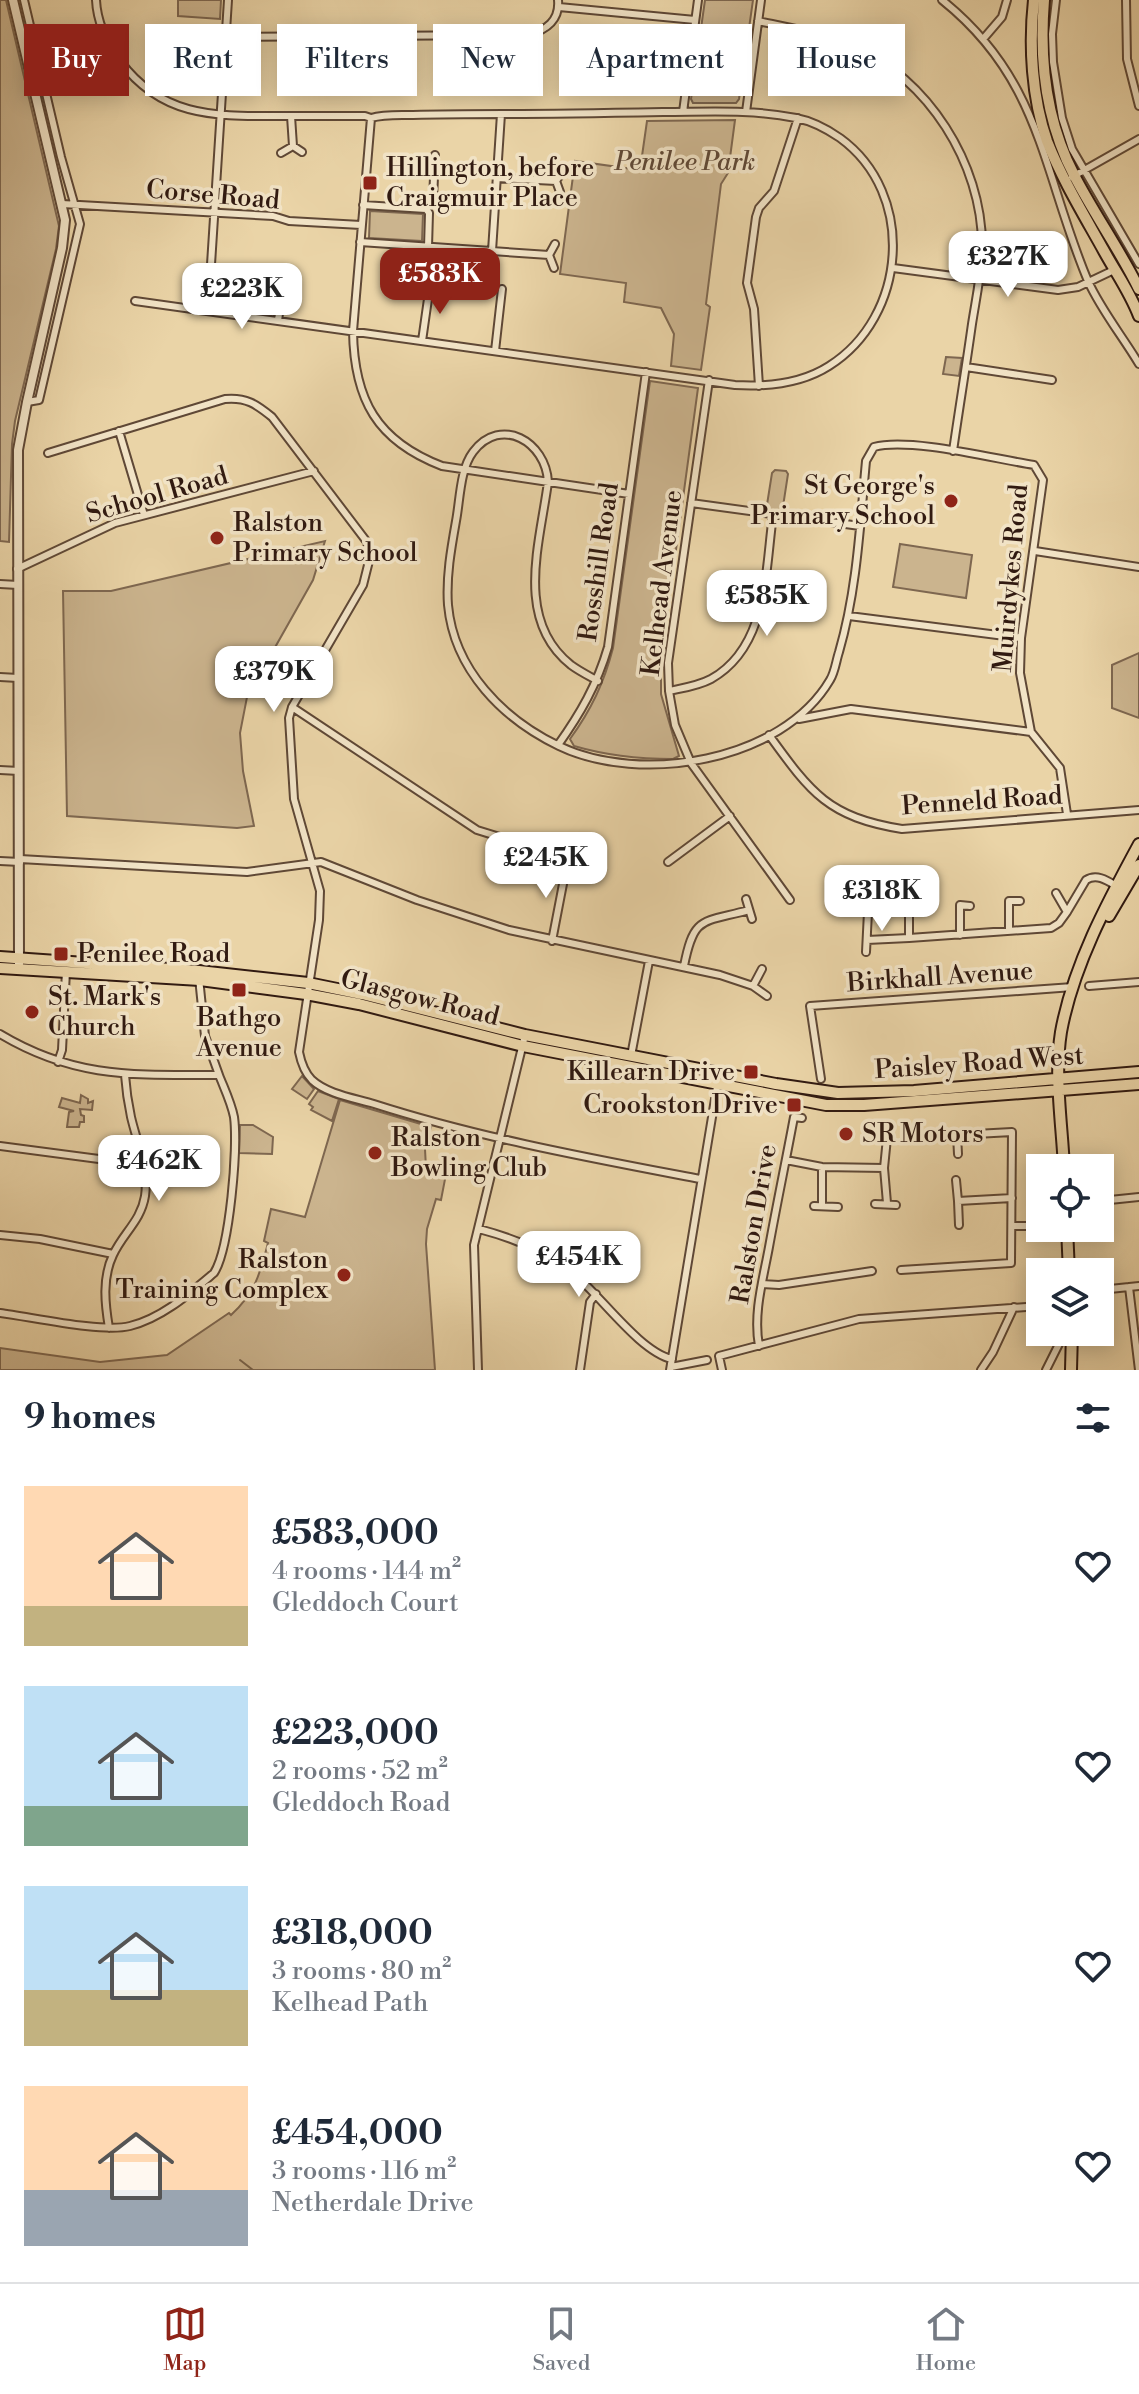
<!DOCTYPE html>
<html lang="en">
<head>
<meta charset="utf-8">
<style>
	:root { --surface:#fff; --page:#f2f2f3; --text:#1f2937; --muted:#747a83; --line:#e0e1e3; --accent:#8f2418 }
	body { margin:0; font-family:"Libre Bodoni",serif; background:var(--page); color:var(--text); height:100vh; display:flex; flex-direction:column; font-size:30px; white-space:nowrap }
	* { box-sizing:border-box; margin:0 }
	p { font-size:26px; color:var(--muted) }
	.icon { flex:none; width:44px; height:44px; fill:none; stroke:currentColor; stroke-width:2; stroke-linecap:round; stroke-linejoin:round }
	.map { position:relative; height:1370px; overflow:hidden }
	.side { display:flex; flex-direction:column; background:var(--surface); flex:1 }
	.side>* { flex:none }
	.top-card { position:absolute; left:24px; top:24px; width:1092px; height:72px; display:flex; gap:16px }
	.buttons { position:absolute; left:1026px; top:1154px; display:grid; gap:16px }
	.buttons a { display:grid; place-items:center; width:88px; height:88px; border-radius:0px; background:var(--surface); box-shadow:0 4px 20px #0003; font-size:40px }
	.price { position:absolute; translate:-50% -68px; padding:0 18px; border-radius:16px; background:#fff; color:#222; font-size:26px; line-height:52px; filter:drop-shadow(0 2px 4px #0008) }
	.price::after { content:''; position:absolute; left:50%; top:48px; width:24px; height:18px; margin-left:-12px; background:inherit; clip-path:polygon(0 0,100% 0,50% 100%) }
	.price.current { background:var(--accent); color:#fff }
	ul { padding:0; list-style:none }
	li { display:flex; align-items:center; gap:24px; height:200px; padding:0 24px }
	li span { display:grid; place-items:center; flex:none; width:224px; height:160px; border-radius:0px; color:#555 }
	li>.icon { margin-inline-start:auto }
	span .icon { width:96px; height:96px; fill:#fffc; stroke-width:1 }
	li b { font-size:34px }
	h2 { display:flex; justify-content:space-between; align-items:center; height:96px; padding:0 24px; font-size:34px }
	.tag { padding:0 28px; border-radius:0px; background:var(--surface); box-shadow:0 4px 20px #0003; font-size:28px; line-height:72px }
	.tag.current { background:var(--accent); color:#fff }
	.tabs { display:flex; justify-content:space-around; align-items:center; height:112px; border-top:2px solid var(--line); background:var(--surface); font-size:22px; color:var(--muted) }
	.tabs a { display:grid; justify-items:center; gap:4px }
	.tabs .current { color:var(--accent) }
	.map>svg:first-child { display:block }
	.green { fill:#cbb48e; stroke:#7e6750; stroke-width:2 }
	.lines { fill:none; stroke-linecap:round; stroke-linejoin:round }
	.stream { stroke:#7a644c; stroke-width:2 }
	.minor-casing { stroke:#5f4836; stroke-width:10 }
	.tertiary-casing { stroke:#5f4836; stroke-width:12 }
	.primary-casing { stroke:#311a11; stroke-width:14 }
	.minor { stroke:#f1e3c6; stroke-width:6 }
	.tertiary { stroke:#f1e3c6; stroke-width:8 }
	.primary { stroke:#ead4a7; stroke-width:10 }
	.poi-dot { fill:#8f2418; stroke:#f1e3c6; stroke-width:3 }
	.labels { text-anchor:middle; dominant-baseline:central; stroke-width:7; stroke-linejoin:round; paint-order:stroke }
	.park-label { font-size:26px; font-style:italic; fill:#5f4836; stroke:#f1e3c6 }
	.poi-label { font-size:26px; fill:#311a11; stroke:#f1e3c6; text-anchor:start }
	.street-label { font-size:26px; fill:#311a11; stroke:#f1e3c6 }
</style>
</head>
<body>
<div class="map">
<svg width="1139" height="1370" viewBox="0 0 1139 1370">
	<rect width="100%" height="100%" fill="#ead4a7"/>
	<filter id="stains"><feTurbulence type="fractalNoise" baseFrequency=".0025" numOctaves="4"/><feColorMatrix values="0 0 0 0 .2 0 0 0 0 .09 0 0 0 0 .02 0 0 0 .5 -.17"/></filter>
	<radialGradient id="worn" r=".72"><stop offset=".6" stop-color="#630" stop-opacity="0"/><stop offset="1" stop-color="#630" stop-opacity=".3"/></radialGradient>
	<path class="green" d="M0 0H6L59 226 56 249 15 421 12 444 9 542 0 541Z
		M178 0H221L220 19 178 16Z
		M705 0H753L739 99 736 103H693L691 99Z
		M735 120 728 173 721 184 706 304 710 307 701 370 671 366 674 334 661 308 624 302 626 283 560 274 575 161 640 170 647 121Z
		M370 211 423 214 422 241 369 238Z
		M946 357 962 358 959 376 943 374Z
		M650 381 698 388 661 660V694L679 756 673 759C638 759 608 756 574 746L570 739C591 710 604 683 613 648Z
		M775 470 786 471 788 474 782 513 766 511 772 473Z
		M325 541 313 580 247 697 240 733 243 771 254 826 237 828 67 816 63 591H111Z
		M900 544 972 555 966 598 893 587Z
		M1139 653V718L1112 708V665Z
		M302 1076 314 1089 307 1099 292 1089Z
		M318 1091 339 1099 332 1121 311 1110 313 1107 309 1104Z
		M81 1095 88 1099V1103L93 1101 92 1110 80 1109 81 1115 84 1116V1122H80L79 1127H67L69 1112 74 1111 59 1107 62 1098 80 1103Z
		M340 1100 431 1127 425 1149 426 1168 446 1174 441 1200 436 1199 427 1229 426 1244 435 1370H0V1348L100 1362 167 1355 229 1313 231 1315C255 1293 260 1274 268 1243L264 1241 271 1209 305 1217Z
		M240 1125H253L273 1137 272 1154 239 1153Z"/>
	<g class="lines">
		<path class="stream" d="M240 1360 253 1370"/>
		<defs>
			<path id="minor" d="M24 0 61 157 80 224 39 400 27 402
				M96 0C97 22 107 43 120 61 161 116 211 116 274 116 304 116 335 116 365 116L371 118C384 114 400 115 413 115 444 114 474 114 504 114 557 114 610 113 663 112 707 112 752 109 796 118 812 121 827 129 840 138 917 194 907 317 829 366 801 384 768 387 735 385L135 301
				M942 0C1042 80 1042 172 1088 281 1101 310 1123 337 1139 364
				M1056 0 1052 34 1053 62 1062 118 1072 149 1139 264
				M1126 0 1127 59 1139 106
				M559 7 695 20
				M758 21C790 28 822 33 853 46 928 78 982 164 982 245 982 272 976 298 972 324 966 367 959 409 953 451
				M225 37 528 35C546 30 560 21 558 0
				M984 38 1002 17 1007 0
				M683 112 698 0
				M746 112 761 0
				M291 116 293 146
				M371 118 353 331C354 400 377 441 442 466L629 494
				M281 153 293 146 302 152
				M1072 177 1139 139
				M497 178 556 181
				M560 192 556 181 563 171
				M62 204 273 216 289 221 361 225
				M363 205 426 209
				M426 209 433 199 435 155
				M426 209 429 213 428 247
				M360 242 549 255
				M492 251 501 114
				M554 268 549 255 555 244
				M893 268 1058 290 1078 287 1116 269
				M272 285 282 291 295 287
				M208 311 228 0
				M278 321 282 291
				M422 341 430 285
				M495 351 502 289
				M966 367 1052 380
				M709 380 668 663 669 691 675 725 691 763 790 900
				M759 386 754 309 747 283 756 217 759 208 774 191 798 118
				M119 431 144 515
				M48 453 225 399C246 397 256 404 272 417L367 542 370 557 363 585 292 707 289 718 294 799 320 891 319 920 299 1052C301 1062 304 1072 312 1080 327 1094 354 1098 374 1104 480 1138 590 1158 700 1179
				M691 503 860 526
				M1035 551 1139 567
				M17 569 115 523 314 471
				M0 584 18 585
				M849 616 1021 638
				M0 677 18 678
				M598 681C589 676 579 671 571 665 514 620 540 543 548 482 546 442 501 415 473 452 460 469 460 500 456 521 451 549 446 577 448 605 454 670 503 719 559 746 640 785 782 762 830 680 835 672 836 661 839 652 857 590 860 525 866 461L874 447C909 437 995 459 1034 465L1043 480 1021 638 1020 673 1031 732 1060 768 1067 814
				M669 691C683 688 698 686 711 679 768 647 765 572 773 515
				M292 707 477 830 568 858 552 941
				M799 719 851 709 1031 732
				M769 735C811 793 828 817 902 829L1139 810
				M558 745C580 714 597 685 608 647L646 372
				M0 770 19 771
				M20 859 247 872 321 862 417 900 509 930 720 975 753 986 767 996
				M0 861 20 862
				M668 862 730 816
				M1056 893 1067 912
				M746 899 752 919
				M921 910H909V938L1051 928 1059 923 1067 912 1086 880C1097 873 1108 881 1118 887
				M1009 930V901H1020
				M960 935V905L970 906
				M867 940 909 938
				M866 952 868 912
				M684 966C694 915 702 923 749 910
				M753 986 762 969
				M1089 986 1139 982
				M0 1034C75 1079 135 1075 219 1075L205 1036 199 978
				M631 1056 649 961
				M58 1062 62 1050 66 971
				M821 1079 810 1006 1073 987
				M0 1146 114 1161 143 1160
				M786 1160 822 1167 884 1168 887 1203
				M822 1167V1206
				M884 1168 887 1138
				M956 1180 958 1201
				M1100 1201 1139 1197
				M875 1204 896 1205
				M814 1206 838 1207
				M959 1225 958 1201 1012 1198
				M1012 1226H1040
				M479 1229C513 1238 547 1251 574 1274 601 1296 640 1352 672 1359
				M0 1235 40 1239 113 1254
				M901 1270 1011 1263 1012 1132 957 1135 958 1154
				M762 1284 779 1285 872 1271
				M1129 1287 1139 1370
				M1100 1290 1139 1286
				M0 1313C32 1317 102 1333 130 1326 162 1318 189 1294 214 1273 230 1248 238 1147 234 1117 231 1102 224 1088 219 1075
				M109 1328C105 1304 102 1278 113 1255 123 1233 141 1221 145 1196 149 1169 137 1143 131 1117 128 1103 126 1089 125 1075
				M759 1346C753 1313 763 1280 769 1247 777 1203 786 1160 794 1117L802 1118
				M671 1367 707 1360
				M478 1370 474 1245 525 1035
				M580 1370 590 1302 596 1294
				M670 1370 718 1081
				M722 1370 719 1356 859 1319 1040 1306
				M981 1370 993 1352 1014 1307
				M1046 1370 1060 1342 1070 1332"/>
			<path id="tertiary" d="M13 0 65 220 62 248 27 402 18 450 19 964"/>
			<path id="primary" d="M1034 0C1029 45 1032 98 1047 141 1062 179 1084 215 1104 251 1116 273 1130 292 1139 316
				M1044 0C1039 61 1046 121 1074 175 1094 214 1120 250 1139 289
				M1109 916 1139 865
				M0 957 199 971 308 983 362 994 525 1035 776 1084 838 1093 914 1091 1139 1072
				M0 968 200 980 306 994 359 1004 523 1046 826 1105H864L1139 1084
				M1064 1168C1062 1124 1054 1076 1061 1032 1073 966 1107 903 1139 844
				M1067 1228 1069 1272
				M1071 1370 1072 1332"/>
		</defs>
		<use href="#minor" class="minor-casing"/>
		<use href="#tertiary" class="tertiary-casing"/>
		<use href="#primary" class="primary-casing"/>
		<use href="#minor" class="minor"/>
		<use href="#tertiary" class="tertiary"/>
		<use href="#primary" class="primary"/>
	</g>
	<g class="poi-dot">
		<rect x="362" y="175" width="16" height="16" rx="4"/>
		<circle cx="951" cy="501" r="8"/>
		<circle cx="217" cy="538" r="8"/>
		<rect x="53" y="946" width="16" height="16" rx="4"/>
		<rect x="231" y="982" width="16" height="16" rx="4"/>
		<circle cx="32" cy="1012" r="8"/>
		<rect x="743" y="1064" width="16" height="16" rx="4"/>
		<rect x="786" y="1097" width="16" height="16" rx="4"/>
		<circle cx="846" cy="1134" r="8"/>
		<circle cx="375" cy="1153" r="8"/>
		<circle cx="344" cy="1275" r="8"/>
	</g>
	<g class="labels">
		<g class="park-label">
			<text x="685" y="162">Penilee Park</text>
		</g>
		<g class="poi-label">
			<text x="386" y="168">Hillington, before<tspan x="386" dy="30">Craigmuir Place</tspan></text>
			<text x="935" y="486" text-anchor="end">St George's<tspan x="935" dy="30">Primary School</tspan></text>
			<text x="233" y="523">Ralston<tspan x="233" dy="30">Primary School</tspan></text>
			<text x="77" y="954">Penilee Road</text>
			<text x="48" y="997">St. Mark's<tspan x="48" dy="30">Church</tspan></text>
			<text x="239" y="1018" text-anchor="middle">Bathgo<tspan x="239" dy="30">Avenue</tspan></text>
			<text x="735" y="1072" text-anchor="end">Killearn Drive</text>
			<text x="778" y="1105" text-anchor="end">Crookston Drive</text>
			<text x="862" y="1134">SR Motors</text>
			<text x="391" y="1138">Ralston<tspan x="391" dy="30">Bowling Club</tspan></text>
			<text x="328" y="1260" text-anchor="end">Ralston<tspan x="328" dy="30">Training Complex</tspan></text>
		</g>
		<g class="street-label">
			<text transform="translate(213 195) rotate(5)">Corse Road</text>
			<text transform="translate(157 495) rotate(-16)">School Road</text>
			<text transform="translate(599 562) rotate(-82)">Rosshill Road</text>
			<text transform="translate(1011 578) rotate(-85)">Muirdykes Road</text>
			<text transform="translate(662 583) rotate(-83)">Kelhead Avenue</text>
			<text transform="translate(982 801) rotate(-4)">Penneld Road</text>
			<text transform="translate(940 977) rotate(-4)">Birkhall Avenue</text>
			<text transform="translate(420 998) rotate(14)">Glasgow Road</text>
			<text transform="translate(979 1063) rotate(-4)">Paisley Road West</text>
			<text transform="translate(754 1224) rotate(-80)">Ralston Drive</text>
		</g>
	</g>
	<rect width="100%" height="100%" filter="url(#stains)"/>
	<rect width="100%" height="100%" fill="url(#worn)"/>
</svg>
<div class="buttons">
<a><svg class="icon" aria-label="locate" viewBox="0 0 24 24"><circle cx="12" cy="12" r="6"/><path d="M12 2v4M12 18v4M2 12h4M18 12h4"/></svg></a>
<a><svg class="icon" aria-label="layers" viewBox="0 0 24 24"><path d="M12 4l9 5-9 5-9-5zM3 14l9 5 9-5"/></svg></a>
</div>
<b class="price" style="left:1008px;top:299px">£327K</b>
<b class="price current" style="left:440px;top:316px">£583K</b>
<b class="price" style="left:242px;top:331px">£223K</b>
<b class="price" style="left:767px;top:638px">£585K</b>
<b class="price" style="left:274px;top:714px">£379K</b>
<b class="price" style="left:546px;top:900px">£245K</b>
<b class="price" style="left:882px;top:933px">£318K</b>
<b class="price" style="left:159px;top:1203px">£462K</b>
<b class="price" style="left:579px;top:1299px">£454K</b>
<div class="top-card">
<a class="tag current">Buy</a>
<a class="tag">Rent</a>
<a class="tag">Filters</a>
<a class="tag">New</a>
<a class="tag">Apartment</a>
<a class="tag">House</a>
</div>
</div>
<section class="side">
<h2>9 homes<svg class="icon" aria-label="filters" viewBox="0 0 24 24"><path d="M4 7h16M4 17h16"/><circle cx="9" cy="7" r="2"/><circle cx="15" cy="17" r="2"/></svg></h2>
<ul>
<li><span style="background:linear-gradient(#ffd9b3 75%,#c2b280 0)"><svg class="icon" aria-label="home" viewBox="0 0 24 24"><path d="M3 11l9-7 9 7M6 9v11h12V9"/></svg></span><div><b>£583,000</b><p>4 rooms · 144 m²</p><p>Gleddoch Court</p></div><svg class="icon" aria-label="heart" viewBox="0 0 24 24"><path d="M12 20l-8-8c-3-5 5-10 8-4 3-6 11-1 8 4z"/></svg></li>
<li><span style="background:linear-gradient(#bfe0f5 75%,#7fa58c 0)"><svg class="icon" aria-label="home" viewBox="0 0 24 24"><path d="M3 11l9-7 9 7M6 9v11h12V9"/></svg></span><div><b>£223,000</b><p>2 rooms · 52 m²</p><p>Gleddoch Road</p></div><svg class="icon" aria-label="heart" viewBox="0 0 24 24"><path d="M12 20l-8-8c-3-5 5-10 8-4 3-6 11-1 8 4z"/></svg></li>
<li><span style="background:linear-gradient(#bfe0f5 65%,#c2b280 0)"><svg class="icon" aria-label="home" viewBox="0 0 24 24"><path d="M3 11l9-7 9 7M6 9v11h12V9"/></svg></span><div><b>£318,000</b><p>3 rooms · 80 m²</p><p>Kelhead Path</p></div><svg class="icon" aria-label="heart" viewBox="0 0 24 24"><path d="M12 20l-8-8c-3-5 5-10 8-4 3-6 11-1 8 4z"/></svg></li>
<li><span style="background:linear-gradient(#ffd9b3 65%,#9aa5b1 0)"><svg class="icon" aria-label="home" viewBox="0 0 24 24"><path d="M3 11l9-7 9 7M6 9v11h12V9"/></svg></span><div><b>£454,000</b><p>3 rooms · 116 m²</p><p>Netherdale Drive</p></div><svg class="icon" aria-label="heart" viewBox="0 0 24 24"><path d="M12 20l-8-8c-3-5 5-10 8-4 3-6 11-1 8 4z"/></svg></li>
</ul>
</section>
<nav class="tabs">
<a class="current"><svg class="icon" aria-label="map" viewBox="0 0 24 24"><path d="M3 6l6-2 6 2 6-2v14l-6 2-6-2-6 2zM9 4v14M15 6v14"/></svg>Map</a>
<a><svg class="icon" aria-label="saved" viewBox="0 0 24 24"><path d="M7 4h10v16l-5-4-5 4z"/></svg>Saved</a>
<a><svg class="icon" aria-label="home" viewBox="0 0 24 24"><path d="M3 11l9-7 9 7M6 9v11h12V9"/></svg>Home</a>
</nav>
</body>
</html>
